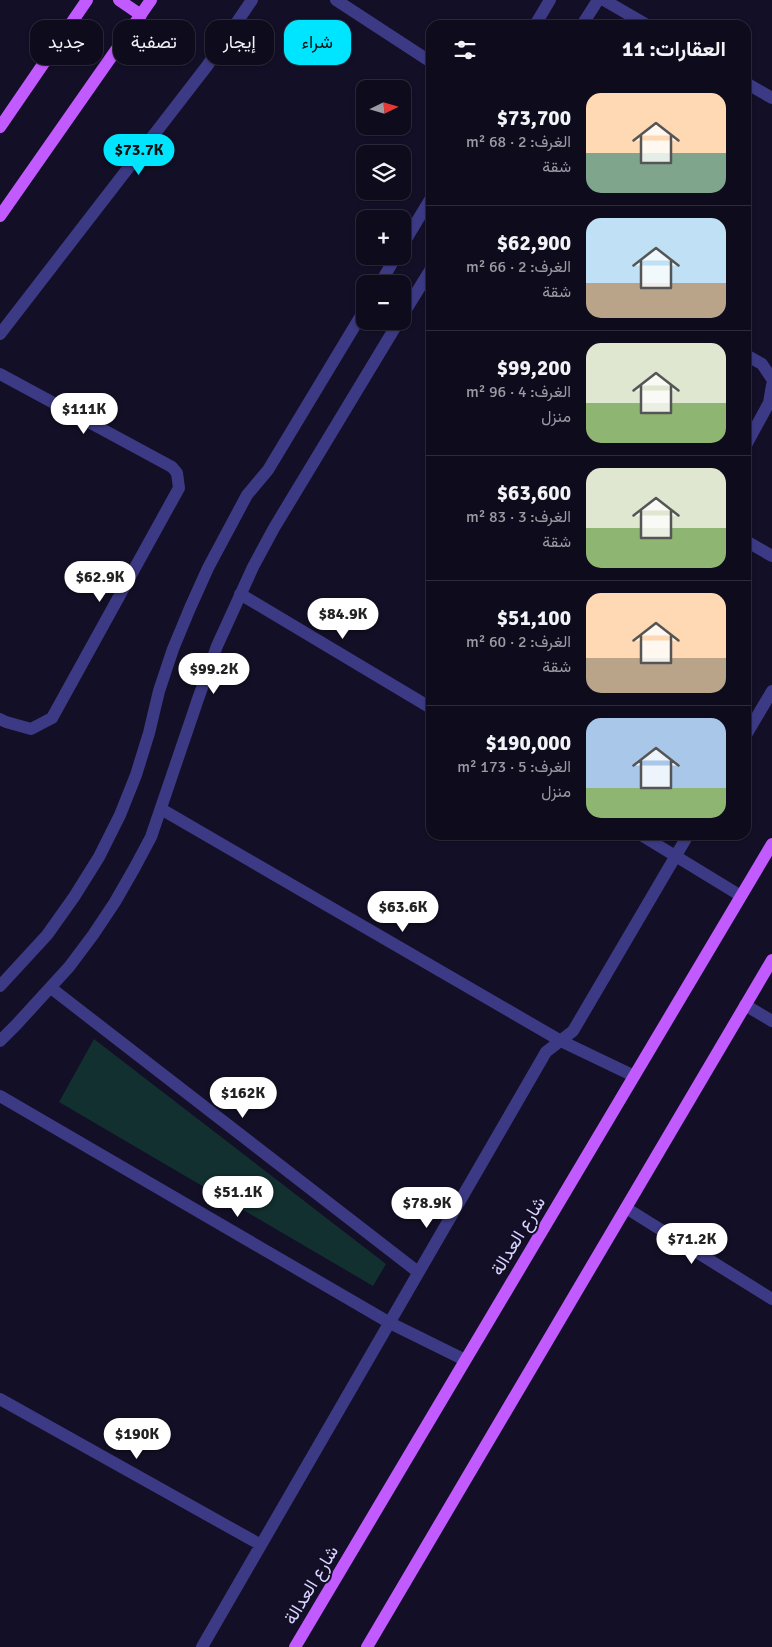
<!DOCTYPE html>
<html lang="ar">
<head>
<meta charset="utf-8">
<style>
	:root { --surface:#0e0b1c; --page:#171425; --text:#f1f3f6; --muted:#9b9ba3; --line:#2e2b3b; --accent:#00e5ff }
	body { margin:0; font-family:Signika,Vazirmatn,sans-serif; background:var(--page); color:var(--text); direction:rtl; height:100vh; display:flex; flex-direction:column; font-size:19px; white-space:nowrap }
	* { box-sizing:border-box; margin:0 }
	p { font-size:16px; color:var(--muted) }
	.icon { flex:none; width:28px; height:28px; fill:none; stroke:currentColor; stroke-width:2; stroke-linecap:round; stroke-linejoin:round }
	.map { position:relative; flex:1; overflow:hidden; direction:ltr }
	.panel { position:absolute; left:426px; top:20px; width:325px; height:820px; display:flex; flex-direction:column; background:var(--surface); border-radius:15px; box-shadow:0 1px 4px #0004,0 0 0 1px var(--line); direction:rtl }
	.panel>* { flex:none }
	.guide { position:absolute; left:15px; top:20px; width:336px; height:45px; direction:rtl; display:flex; gap:10px }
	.needle { width:32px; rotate:85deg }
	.buttons { position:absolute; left:356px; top:80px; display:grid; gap:10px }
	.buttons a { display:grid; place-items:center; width:55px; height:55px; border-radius:10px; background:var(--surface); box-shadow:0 1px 4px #0004,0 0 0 1px var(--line); font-size:25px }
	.price { position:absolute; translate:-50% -42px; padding:0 11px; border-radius:18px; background:#fff; color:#222; font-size:16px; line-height:32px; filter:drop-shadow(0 1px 2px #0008) }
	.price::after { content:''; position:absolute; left:50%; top:30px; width:15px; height:11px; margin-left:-8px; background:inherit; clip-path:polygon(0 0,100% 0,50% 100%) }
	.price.current { background:var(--accent); color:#111 }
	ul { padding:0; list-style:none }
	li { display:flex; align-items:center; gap:15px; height:125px; padding:0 25px }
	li+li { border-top:1px solid var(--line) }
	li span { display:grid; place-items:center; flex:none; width:140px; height:100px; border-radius:15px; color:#555 }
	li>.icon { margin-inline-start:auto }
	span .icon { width:60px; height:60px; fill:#fffc; stroke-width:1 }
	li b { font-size:21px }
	h2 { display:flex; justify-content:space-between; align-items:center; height:60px; padding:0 25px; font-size:21px }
	.tag { padding:0 18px; border-radius:15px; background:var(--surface); box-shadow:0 1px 4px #0004,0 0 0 1px var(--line); font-size:18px; line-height:45px }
	.tag.current { background:var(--accent); color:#111 }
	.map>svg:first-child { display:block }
	.green { fill:#12302f }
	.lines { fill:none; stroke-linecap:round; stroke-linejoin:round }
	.minor { stroke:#3d3a85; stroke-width:12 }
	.major { stroke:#c25bff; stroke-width:12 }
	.labels { text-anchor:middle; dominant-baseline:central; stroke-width:4; stroke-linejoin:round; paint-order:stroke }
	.street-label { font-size:18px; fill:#d9d4ff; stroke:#130f26 }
</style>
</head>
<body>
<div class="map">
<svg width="772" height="1647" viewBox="0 0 772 1647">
	<rect width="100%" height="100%" fill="#130f26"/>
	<path class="green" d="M94 1039 386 1264 373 1286 59 1102Z"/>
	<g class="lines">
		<path class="minor" d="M336 0 431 62
			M604 0 647 25
			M535 25 550 0
			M582 25 598 0
			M746 83 772 98
			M402 246 431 198
			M380 284 396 256
			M402 316 431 269
			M0 334 207 66 252 0
			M746 355 762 364 772 379
			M0 374 172 467 177 473 179 488 52 718 31 729 6 722 0 719
			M746 445 769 403 772 385
			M746 541 772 556
			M240 594 431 708
			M746 735 772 691
			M161 809 561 1041 634 1076
			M641 835 741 896
			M0 986 47 935 74 897 99 857 120 815 136 775 149 733 159 691 173 649 190 608 208 568 247 495 268 470 365 309
			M51 988 418 1272
			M745 1005 772 1021
			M0 1041 16 1025 69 967 93 935 115 902 135 867 151 837 198 699 217 646 253 567 274 528 399 321
			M0 1096 390 1323 465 1360
			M626 1208 772 1299
			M0 1399 261 1545
			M202 1647 546 1052 573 1031 688 835"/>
		<path class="major" d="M119 0 141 15
			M0 127 87 0
			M0 216 151 0
			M295 1647 772 844
			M367 1647 772 960"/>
	</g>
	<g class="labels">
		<g class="street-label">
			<text transform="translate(518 1236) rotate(-59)">شارع العدالة</text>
			<text transform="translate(311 1585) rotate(-59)">شارع العدالة</text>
		</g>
	</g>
</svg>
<div class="buttons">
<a><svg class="needle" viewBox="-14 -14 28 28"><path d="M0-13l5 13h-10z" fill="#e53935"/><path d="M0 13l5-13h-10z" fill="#9b9ba3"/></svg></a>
<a><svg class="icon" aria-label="layers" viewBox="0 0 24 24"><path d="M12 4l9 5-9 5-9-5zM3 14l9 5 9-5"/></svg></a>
<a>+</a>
<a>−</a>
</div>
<b class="price current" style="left:139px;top:176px">$73.7K</b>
<b class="price" style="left:84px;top:435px">$111K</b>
<b class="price" style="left:100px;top:603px">$62.9K</b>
<b class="price" style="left:343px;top:640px">$84.9K</b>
<b class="price" style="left:214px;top:695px">$99.2K</b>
<b class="price" style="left:403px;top:933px">$63.6K</b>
<b class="price" style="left:243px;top:1119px">$162K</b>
<b class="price" style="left:238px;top:1218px">$51.1K</b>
<b class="price" style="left:427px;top:1229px">$78.9K</b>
<b class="price" style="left:692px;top:1265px">$71.2K</b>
<b class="price" style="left:137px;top:1460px">$190K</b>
<div class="guide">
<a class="tag current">شراء</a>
<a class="tag">إيجار</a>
<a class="tag">تصفية</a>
<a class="tag">جديد</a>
</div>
<section class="panel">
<h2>العقارات: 11<svg class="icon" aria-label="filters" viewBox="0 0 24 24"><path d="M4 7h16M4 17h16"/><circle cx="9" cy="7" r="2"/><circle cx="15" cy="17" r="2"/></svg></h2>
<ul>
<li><span style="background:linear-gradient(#ffd9b3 60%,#7fa58c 0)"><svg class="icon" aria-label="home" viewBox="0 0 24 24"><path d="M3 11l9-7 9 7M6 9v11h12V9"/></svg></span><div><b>$73,700</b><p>الغرف: 2 · 68 m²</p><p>شقة</p></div></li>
<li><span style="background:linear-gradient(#bfe0f5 65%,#b9a48a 0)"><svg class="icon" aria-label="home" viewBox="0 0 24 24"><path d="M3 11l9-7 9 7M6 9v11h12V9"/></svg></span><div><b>$62,900</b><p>الغرف: 2 · 66 m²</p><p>شقة</p></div></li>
<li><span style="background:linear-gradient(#dfe7d0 60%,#8fb573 0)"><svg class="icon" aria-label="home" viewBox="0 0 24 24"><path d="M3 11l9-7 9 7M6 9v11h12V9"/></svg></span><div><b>$99,200</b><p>الغرف: 4 · 96 m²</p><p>منزل</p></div></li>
<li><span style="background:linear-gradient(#dfe7d0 60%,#8fb573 0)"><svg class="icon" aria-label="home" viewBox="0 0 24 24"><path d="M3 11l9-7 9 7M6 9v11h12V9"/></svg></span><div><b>$63,600</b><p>الغرف: 3 · 83 m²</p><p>شقة</p></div></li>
<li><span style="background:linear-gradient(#ffd9b3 65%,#b9a48a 0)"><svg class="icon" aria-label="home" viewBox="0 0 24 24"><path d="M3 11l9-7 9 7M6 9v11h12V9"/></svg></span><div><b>$51,100</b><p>الغرف: 2 · 60 m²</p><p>شقة</p></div></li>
<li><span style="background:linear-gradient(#a9c7e8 70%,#8fb573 0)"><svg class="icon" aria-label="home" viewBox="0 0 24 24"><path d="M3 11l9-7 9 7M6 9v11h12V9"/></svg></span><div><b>$190,000</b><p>الغرف: 5 · 173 m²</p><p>منزل</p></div></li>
</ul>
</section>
</div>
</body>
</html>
